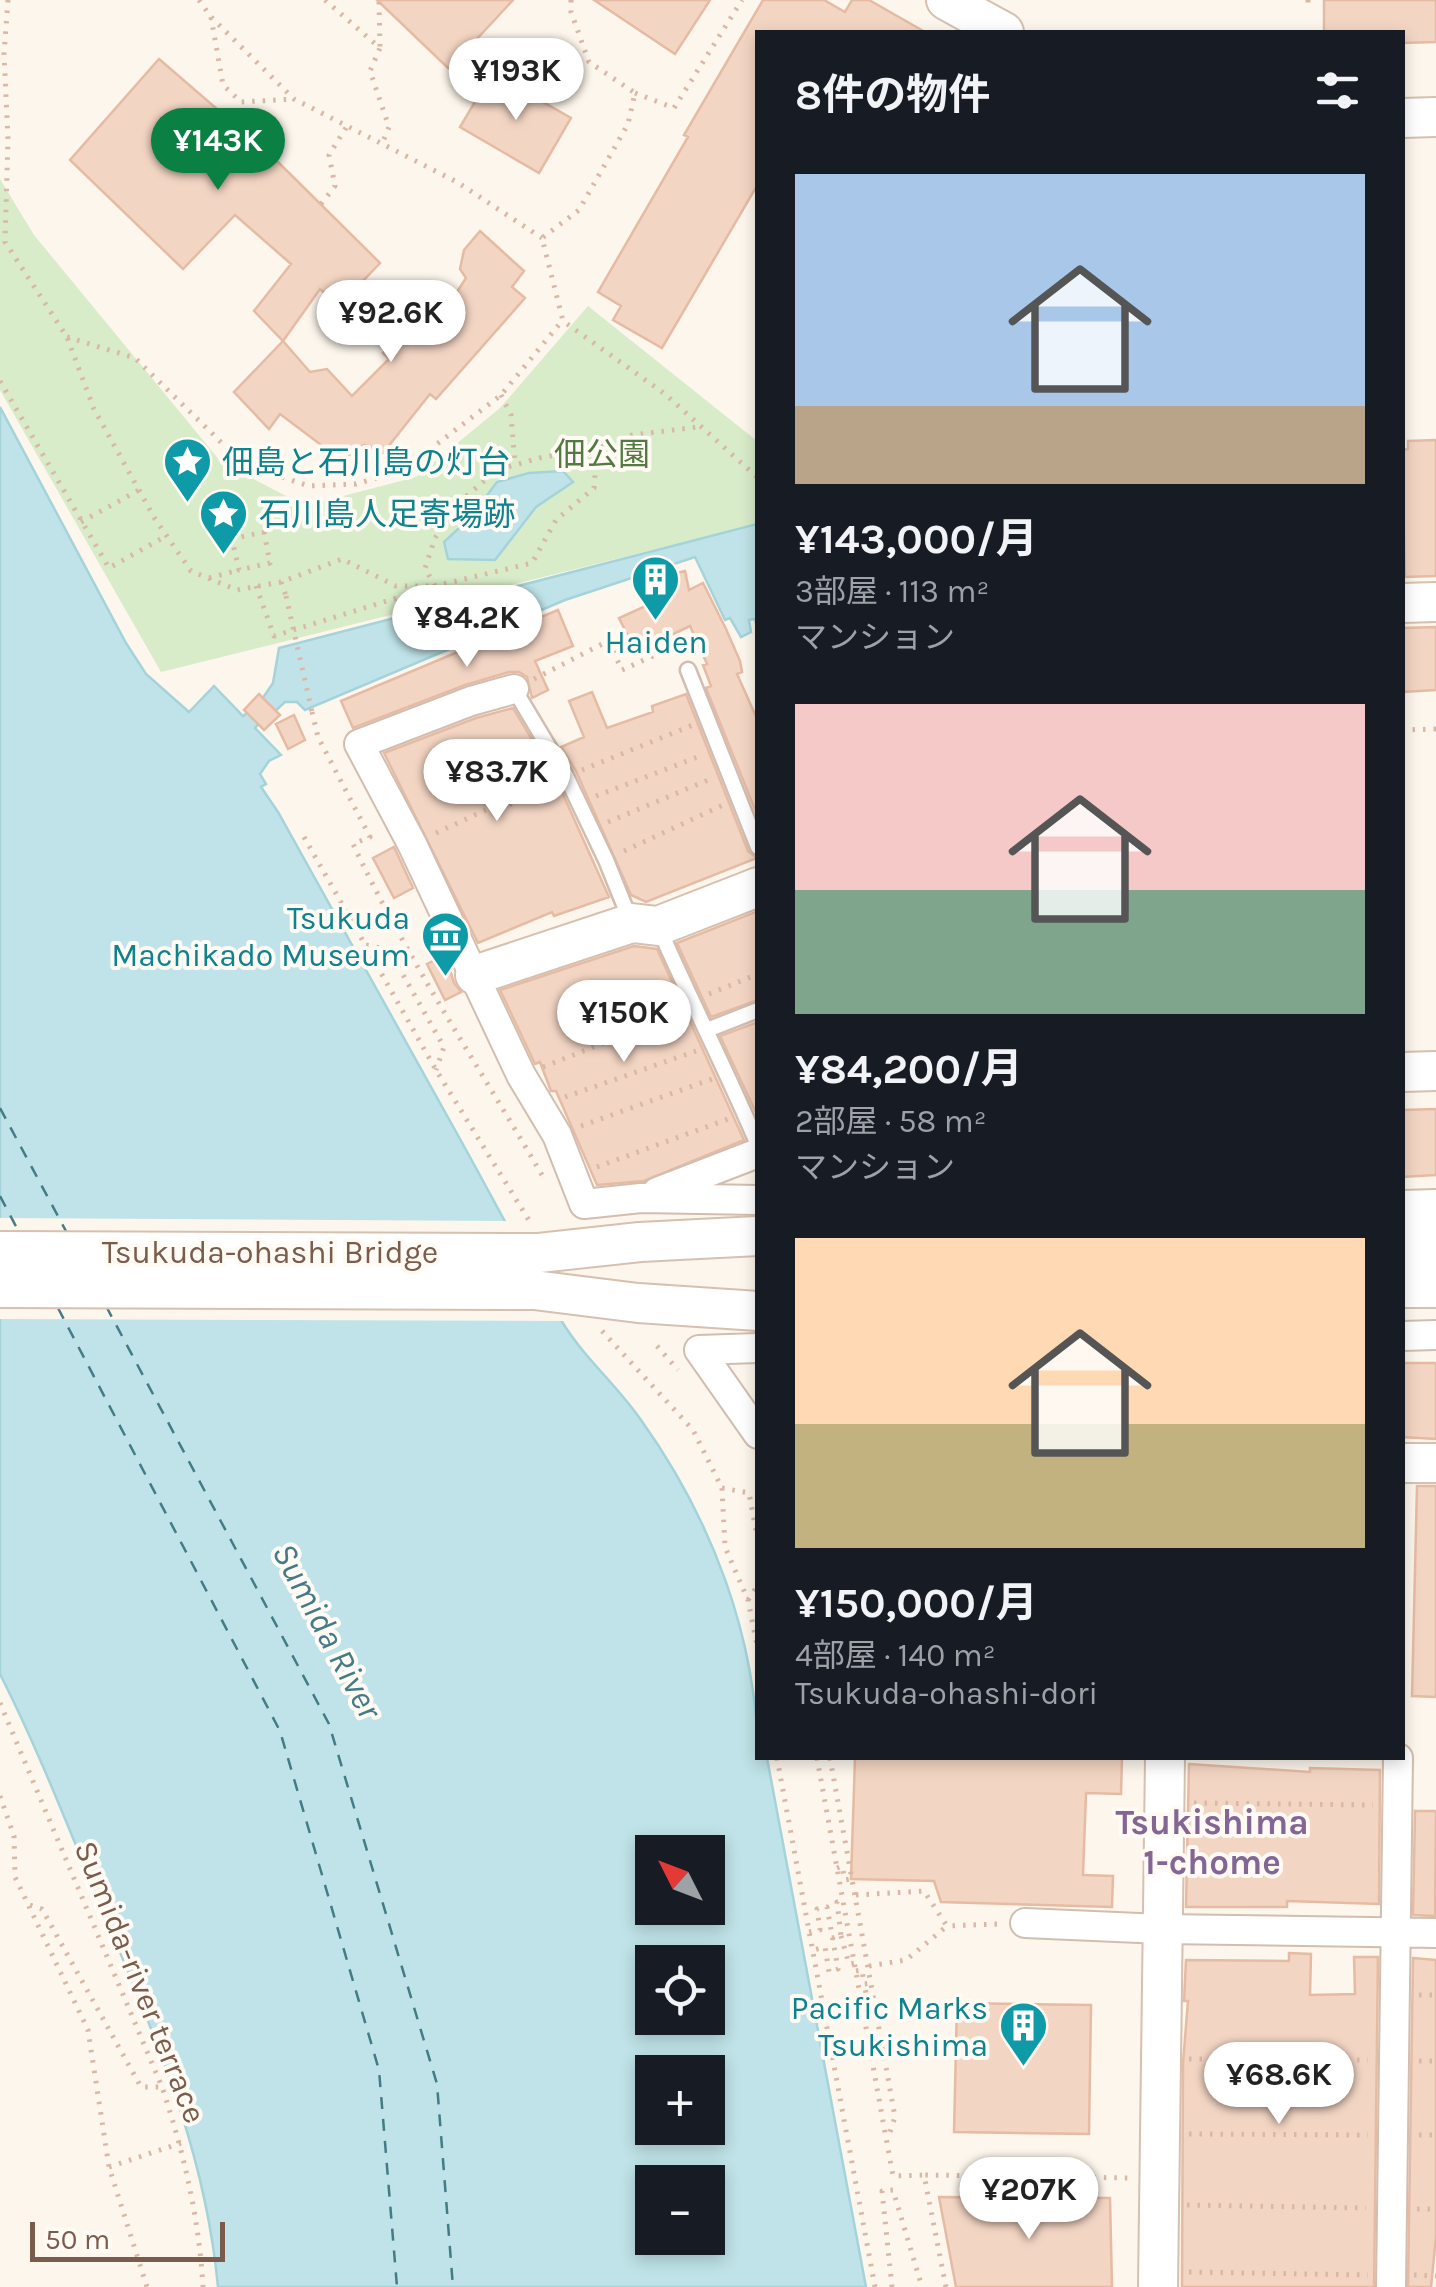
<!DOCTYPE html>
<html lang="ja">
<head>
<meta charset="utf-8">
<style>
	:root { --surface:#171b24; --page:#242831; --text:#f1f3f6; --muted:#9ea1a6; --accent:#0b8043 }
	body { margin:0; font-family:Karla,"Noto Sans JP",sans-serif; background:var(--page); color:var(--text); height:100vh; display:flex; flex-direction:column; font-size:38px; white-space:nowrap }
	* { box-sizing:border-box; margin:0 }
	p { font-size:32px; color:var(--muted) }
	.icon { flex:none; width:55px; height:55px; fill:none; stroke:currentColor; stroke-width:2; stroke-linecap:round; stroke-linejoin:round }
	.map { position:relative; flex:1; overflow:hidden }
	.details { position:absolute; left:755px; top:30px; width:650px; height:1730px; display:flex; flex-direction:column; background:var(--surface); border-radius:0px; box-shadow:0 5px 15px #0003 }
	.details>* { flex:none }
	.needle { width:65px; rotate:312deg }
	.fabs { position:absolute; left:635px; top:1835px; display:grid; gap:20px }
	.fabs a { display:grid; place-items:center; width:90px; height:90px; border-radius:0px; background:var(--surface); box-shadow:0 5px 15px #0003; font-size:50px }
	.scale { position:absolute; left:30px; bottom:25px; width:195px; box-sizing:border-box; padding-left:10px; border:5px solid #7a5c4d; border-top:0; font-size:28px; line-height:35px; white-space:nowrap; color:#7a5c4d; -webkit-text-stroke:8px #fffaf3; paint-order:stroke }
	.price { position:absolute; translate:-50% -85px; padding:0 22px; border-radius:35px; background:#fff; color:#222; font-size:32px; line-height:65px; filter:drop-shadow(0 2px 5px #0008) }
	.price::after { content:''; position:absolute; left:50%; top:60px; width:30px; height:22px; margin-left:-15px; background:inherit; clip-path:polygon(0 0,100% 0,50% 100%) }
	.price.active { background:var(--accent); color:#fff }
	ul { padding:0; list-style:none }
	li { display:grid; align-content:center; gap:20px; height:530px; padding:0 40px }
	li span { display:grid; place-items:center; height:310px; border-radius:0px; color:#555 }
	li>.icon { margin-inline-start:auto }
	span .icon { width:180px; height:180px; fill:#fffc; stroke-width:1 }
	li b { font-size:42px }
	h2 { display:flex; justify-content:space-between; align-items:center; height:120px; padding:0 40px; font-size:42px }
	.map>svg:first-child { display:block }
	.green { fill:#d8ecc9 }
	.water { fill:#bfe3e8; stroke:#a5d3da; stroke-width:2.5; fill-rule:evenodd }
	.pier { fill:#fdf6ec }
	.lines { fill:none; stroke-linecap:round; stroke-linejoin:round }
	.ferry { stroke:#437c86; stroke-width:2.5; stroke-dasharray:12 10; stroke-linecap:butt }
	.building { fill:#f3d5c3; stroke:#e6bba3; stroke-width:2.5 }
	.lane-casing { stroke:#d1beb0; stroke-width:19 }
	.street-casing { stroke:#d1beb0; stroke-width:32 }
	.secondary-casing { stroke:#d6c0b0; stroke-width:42 }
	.path { stroke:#d9b8a5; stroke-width:5; stroke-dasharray:2.5 8; stroke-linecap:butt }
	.lane { stroke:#fff; stroke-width:14 }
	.street { stroke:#fff; stroke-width:28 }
	.secondary { stroke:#fff; stroke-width:38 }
	.secondary-bridge-casing { stroke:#d6c0b0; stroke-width:42; stroke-linecap:butt }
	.path-bridge { stroke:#d9b8a5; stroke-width:5; stroke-dasharray:2.5 8; stroke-linecap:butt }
	.secondary-bridge { stroke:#fff; stroke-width:38 }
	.labels { text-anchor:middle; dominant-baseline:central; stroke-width:8; stroke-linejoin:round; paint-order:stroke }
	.park-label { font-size:32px; fill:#537a41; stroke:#fffaf3 }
	.culture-label { font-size:32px; fill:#0d838f; stroke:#fffaf3; text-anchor:start }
	.street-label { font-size:32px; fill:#7a5c4d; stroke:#fffaf3 }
	.water-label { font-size:35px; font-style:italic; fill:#437c86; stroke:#fffaf3 }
	.neighbourhood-label { font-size:35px; font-weight:bold; fill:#846695; stroke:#fffaf3 }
</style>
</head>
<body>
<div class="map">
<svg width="1436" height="2287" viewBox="0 0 1436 2287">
	<rect width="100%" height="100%" fill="#fdf6ec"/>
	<path class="green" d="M0 179 34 235 221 462 305 506 416 477 500 408 588 306 757 441V524L161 672 0 390Z"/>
	<path class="water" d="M0 407 126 643 146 674 189 712 214 686 243 716 251 710 261 721 255 728 281 755 269 761 260 774 266 784 261 787 278 812C340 924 403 1036 465 1148 497 1206 527 1264 561 1320 583 1357 617 1385 641 1420 711 1518 757 1637 758 1758H767L866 2287H218C205 2148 155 2038 103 1911 70 1832 39 1751 0 1674ZM652 1852H708V1908H652ZM652 1962H708V2018H652ZM652 2072H708V2128H652ZM652 2182H708V2238H652Z
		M563 471 573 482 536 507 495 560 448 559 444 542 469 519 497 482 529 473Z
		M757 524V628L755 619 749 620 751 632 741 637 730 618 725 620 695 557 565 600 305 710 297 702H285L272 714 260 702 273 683 279 648Z"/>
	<path class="pier" d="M0 1218 511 1221 567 1321 0 1319Z"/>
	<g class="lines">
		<path class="ferry" d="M0 1108 67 1233
			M0 1196 20 1234
			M106 1306 329 1724 437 2084 453 2287
			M58 1308 280 1731 379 2070 397 2287"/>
	</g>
	<path class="building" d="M377 0H513L449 69Z
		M594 0H710L675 54Z
		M763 0H824L845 12 852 0H869L925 32H758V184L662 348 613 320 621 306 598 292 688 137 684 135Z
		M1324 0H1436V42L1402 43V32H1324Z
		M159 59 275 159 380 263 339 306 320 289 283 341 254 311 291 264 235 215 183 269 70 160Z
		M492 73 571 118 539 173 460 127Z
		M480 231 524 271 512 287 525 298 436 399 430 394 383 453 364 445 341 460 280 414 269 429 234 392 283 341 310 372 327 369 352 396 389 359 383 353 417 320 431 332 466 278 460 269 464 250Z
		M1436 440V576L1405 577 1402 450 1408 449V441Z
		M685 571 689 590 703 583 726 629 740 661 742 672 737 674 758 721V817L706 688 711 686 703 665 707 664 690 626 642 649 639 643 633 646 619 618 648 605 639 586 655 578Z
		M558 610 573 646 535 661 548 690 532 698 527 677 519 672H509L465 685 353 728 341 701Z
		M1436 627V690L1404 692 1402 628Z
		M592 692 607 728 653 712 652 706 686 694 748 851 757 858 646 902 631 895 576 771 561 747 584 737 569 701Z
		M259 694 280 715 264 730 244 710Z
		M513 708 557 781 609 897 554 916 552 912 478 943 384 753 476 718Z
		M294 715 305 740 288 749 276 724Z
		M394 847 413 888 394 898 373 858Z
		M758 911V1000L711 1017 677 943Z
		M634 946 657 949 744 1140 644 1181 597 1185 556 1091H551L540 1062 535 1064 500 990Z
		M445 955 454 983 461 992 445 1000 427 964Z
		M758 1022V1117L720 1036Z
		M1436 1109V1175L1402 1177V1110Z
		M1402 1363H1436V1439L1402 1437Z
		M1417 1486H1436V1697L1412 1696Z
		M855 1758H1122L1121 1794 1086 1793 1083 1875 1113 1876 1112 1907 941 1902 934 1881 851 1879Z
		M1189 1764 1310 1772V1768L1380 1770 1379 1904 1287 1901V1907H1186Z
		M1415 1811H1436L1435 1916 1413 1915Z
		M1289 1953 1311 1954 1310 1995 1355 1994 1354 1957H1378L1374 2287H1182L1183 2063 1188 2001H1184L1186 1960 1289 1961Z
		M1413 1958 1436 1960V2236L1431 2287H1408Z
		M957 2003 1091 2005 1089 2134 954 2132Z
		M939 2197 1110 2198 1112 2287H956Z"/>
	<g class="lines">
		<defs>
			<path id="lane" d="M688 670 758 847
				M514 689 566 776 606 860 631 922
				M659 928C691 1002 727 1071 758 1145
				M707 1030 758 1010"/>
			<path id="street" d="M514 689 471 701 359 744 412 844 521 1075 557 1135 584 1204 641 1198 758 1200
				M657 1192 758 1153
				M1402 1205 1436 1204
				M1402 1336 1436 1335
				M699 1350 758 1434
				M699 1350 758 1348
				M1025 1923 1162 1929 1436 1933
				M1391 2287 1398 1758"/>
			<path id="secondary" d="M946 0 1004 32
				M1402 118 1436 117
				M1402 603 1436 602
				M475 975 632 923 658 926 758 887
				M1402 1072 1436 1071
				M1402 1231H1436
				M0 1251 539 1253
				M1402 1259H1436
				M0 1288 534 1290
				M1402 1288H1436
				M1402 1463H1436
				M1158 2287 1165 1758"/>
		</defs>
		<use href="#lane" class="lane-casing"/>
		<use href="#street" class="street-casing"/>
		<use href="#secondary" class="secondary-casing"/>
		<path class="path" d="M8 0 4 54 8 139 5 242 67 337 94 409 155 519 191 571 237 590 281 582 342 559 396 586H435
			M199 0 211 17 294 99 457 182 542 238
			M325 0 380 48 370 71 389 127 382 144
			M571 0V12L589 62 635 93 628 124 579 210 542 238 563 321 665 394 758 478
			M1308 0V10
			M379 2 380 48
			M211 17 223 85 241 102 294 99
			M635 93 674 108 742 0
			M321 204 335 186 329 155 347 126
			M67 337 135 358 230 451 267 472 309 486 356 484 403 470 501 395 562 321
			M0 381 109 568 166 536
			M501 395 511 415 515 464
			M81 522 139 490
			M264 532 270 563 239 570 232 539Z
			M209 578 239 570
			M281 582 286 596
			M256 586 274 636 435 586 532 563 556 520 594 488 597 449
			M435 586 425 568 435 538 457 504 497 470 543 457 597 449 632 435 698 427
			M534 679 608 641 622 670 677 645 680 653
			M312 712 318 737 370 837 353 844C407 959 478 1065 542 1175
			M1402 730 1436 729
			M582 770 693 725
			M596 796 703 755
			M608 822 713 778
			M436 833 501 803 503 808 549 785
			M304 837 436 1070 530 1222
			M624 851 723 805
			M366 945 389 950 444 1047 436 1070
			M709 994 758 974
			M543 1067 677 1014
			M565 1097 696 1051
			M581 1126 712 1079
			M597 1167 728 1119
			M602 1331 693 1430 722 1488 725 1547 748 1600 758 1650
			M657 1346 678 1370
			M722 1488 749 1493 758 1541
			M748 1600 758 1585
			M0 1703 162 2087C184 2153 199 2218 203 2287
			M777 1758 875 2287
			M817 1758 893 2176 924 2175
			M830 1758 895 2117 888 2138
			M0 1796 14 1836 15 1877 88 2030 109 2167 147 2287
			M1194 1803 1373 1805
			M837 1868 842 1866 845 1880 850 1879
			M856 1895 924 1891 947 1926 998 1924
			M30 1905 42 1909 141 2087H162
			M809 1932 820 1930 817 1909 827 1907 838 1969 829 1972 825 1947 813 1950
			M841 1936 849 1964 855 1963
			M832 1938 841 1936 837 1902 844 1901
			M869 1966 906 1960 947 1926
			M856 1971 862 1970 864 1984 872 1983
			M1419 1995H1436
			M861 1997H867L864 1984
			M1189 2059 1368 2060
			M1419 2061H1436
			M1189 2134 1368 2135
			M1419 2135H1436
			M109 2167 181 2143
			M1187 2205 1366 2208
			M1417 2209H1436
			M1189 2272 1368 2275
			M1414 2275 1436 2276
			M892 2287 882 2191 893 2190 922 2287
			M946 2287 924 2175 1132 2178"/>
		<use href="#lane" class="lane"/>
		<use href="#street" class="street"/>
		<use href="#secondary" class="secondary"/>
		<defs>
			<path id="secondary-bridge" d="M539 1253 640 1242 758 1236
				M534 1290 638 1303 758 1311"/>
		</defs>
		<use href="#secondary-bridge" class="secondary-bridge-casing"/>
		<path class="path-bridge" d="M286 596 312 712"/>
		<use href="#secondary-bridge" class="secondary-bridge"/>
	</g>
	<defs>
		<symbol id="sight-pin" viewBox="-11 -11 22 30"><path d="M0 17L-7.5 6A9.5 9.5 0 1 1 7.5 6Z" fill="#0f9aa8" stroke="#fffaf3"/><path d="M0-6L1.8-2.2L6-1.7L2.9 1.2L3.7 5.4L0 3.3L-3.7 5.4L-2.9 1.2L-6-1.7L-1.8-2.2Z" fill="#fff"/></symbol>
		<symbol id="building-pin" viewBox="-11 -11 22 30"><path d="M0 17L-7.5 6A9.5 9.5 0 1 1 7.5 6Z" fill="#0f9aa8" stroke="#fffaf3"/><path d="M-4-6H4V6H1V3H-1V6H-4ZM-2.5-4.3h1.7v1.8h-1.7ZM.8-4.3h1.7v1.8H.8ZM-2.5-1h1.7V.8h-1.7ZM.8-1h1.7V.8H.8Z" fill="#fff"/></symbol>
		<symbol id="museum-pin" viewBox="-11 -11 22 30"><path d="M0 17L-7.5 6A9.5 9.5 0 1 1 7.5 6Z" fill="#0f9aa8" stroke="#fffaf3"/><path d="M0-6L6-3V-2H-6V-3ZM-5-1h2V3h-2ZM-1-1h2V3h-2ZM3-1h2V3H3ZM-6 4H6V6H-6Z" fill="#fff"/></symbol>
	</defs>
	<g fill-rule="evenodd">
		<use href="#sight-pin" x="160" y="434" width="55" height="75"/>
		<use href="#sight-pin" x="196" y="486" width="55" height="75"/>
		<use href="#building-pin" x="628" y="552" width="55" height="75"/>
		<use href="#museum-pin" x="418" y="908" width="55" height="75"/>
		<use href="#building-pin" x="996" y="1998" width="55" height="75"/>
	</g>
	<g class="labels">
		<g class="park-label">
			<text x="602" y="454">佃公園</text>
		</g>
		<g class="culture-label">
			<text x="222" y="462">佃島と石川島の灯台</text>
			<text x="259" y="514">石川島人足寄場跡</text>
			<text x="656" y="642" text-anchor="middle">Haiden</text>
			<text x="410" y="918" text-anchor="end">Tsukuda<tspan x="410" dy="37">Machikado Museum</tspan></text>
			<text x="988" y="2008" text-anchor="end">Pacific Marks<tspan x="988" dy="37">Tsukishima</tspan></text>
		</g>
		<g class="street-label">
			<text x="270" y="1252">Tsukuda-ohashi Bridge</text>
			<text transform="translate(140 1982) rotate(68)">Sumida-river terrace</text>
		</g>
		<g class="water-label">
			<text transform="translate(327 1631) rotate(62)">Sumida River</text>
		</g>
		<g class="neighbourhood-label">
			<text x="1212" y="1822">Tsukishima<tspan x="1212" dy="40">1-chome</tspan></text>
		</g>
	</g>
</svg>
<div class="fabs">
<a><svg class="needle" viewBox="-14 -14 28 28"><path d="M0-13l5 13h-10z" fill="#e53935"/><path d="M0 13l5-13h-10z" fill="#9ea1a6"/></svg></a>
<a><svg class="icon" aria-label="locate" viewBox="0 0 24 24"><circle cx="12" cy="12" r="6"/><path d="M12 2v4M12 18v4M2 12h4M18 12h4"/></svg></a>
<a>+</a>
<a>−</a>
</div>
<div class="scale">50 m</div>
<b class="price" style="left:516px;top:123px">¥193K</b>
<b class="price active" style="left:218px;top:193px">¥143K</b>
<b class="price" style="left:391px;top:365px">¥92.6K</b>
<b class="price" style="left:467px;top:670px">¥84.2K</b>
<b class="price" style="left:497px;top:824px">¥83.7K</b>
<b class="price" style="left:624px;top:1065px">¥150K</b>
<b class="price" style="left:1279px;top:2127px">¥68.6K</b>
<b class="price" style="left:1029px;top:2242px">¥207K</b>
<section class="details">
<h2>8件の物件<svg class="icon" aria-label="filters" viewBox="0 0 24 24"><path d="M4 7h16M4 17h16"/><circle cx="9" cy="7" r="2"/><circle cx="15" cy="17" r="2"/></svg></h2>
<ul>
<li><span style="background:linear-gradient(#a9c7e8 75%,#b9a48a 0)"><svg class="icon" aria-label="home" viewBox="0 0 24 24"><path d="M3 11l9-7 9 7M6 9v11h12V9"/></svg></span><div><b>¥143,000/月</b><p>3部屋 · 113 m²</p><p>マンション</p></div></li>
<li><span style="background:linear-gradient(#f6c9c9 60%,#7fa58c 0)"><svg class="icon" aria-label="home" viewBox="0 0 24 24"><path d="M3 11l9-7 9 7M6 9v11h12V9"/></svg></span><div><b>¥84,200/月</b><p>2部屋 · 58 m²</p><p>マンション</p></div></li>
<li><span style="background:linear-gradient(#ffd9b3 60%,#c2b280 0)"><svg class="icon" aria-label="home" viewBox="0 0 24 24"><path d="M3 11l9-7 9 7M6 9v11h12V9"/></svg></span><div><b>¥150,000/月</b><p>4部屋 · 140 m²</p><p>Tsukuda-ohashi-dori</p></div></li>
</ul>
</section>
</div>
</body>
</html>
